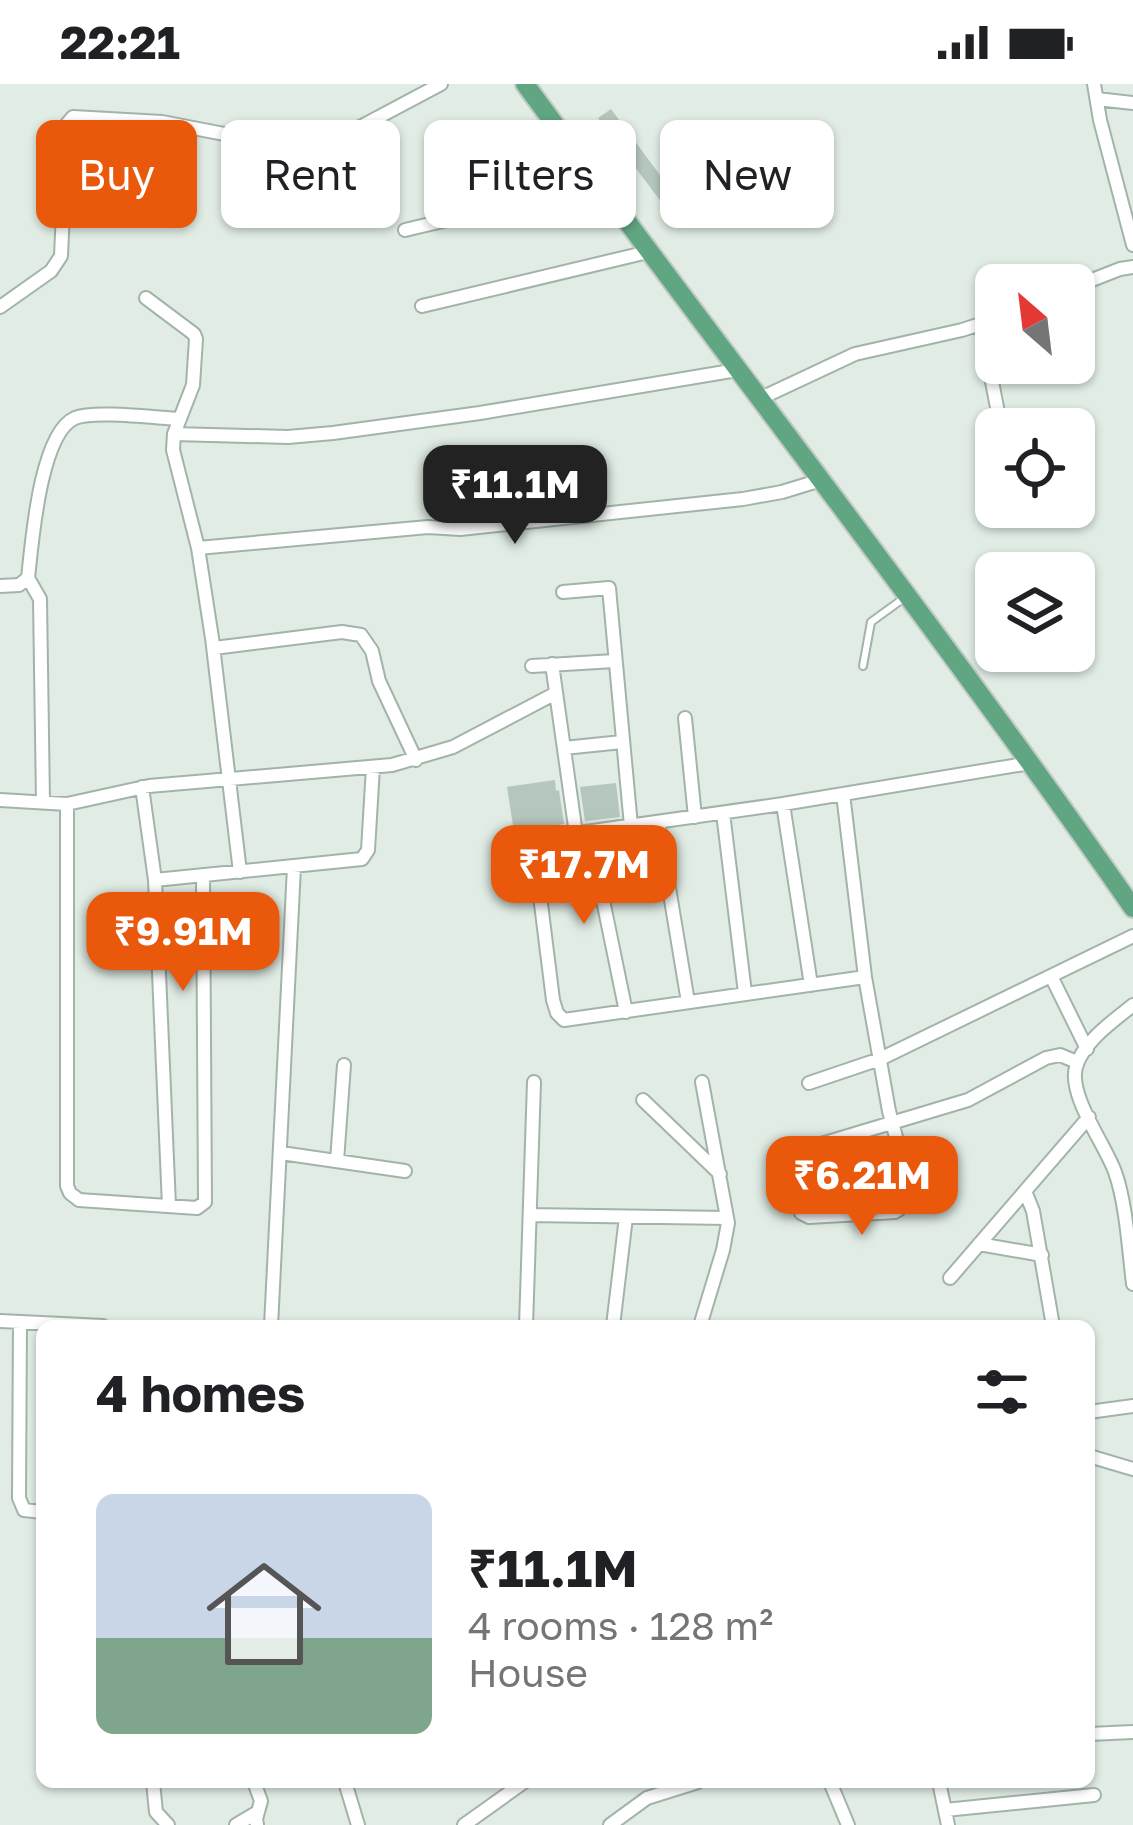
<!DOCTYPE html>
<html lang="en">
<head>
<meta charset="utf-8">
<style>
	:root { --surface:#fff; --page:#f2f2f2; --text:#202124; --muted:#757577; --line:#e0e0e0; --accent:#ea580c }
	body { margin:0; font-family:"Golos Text",sans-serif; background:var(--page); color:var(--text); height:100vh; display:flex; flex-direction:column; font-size:45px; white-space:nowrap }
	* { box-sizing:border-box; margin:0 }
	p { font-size:39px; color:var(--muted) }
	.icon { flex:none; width:66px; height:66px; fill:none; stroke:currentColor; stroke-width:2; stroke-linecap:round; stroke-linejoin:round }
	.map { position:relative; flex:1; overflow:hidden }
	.drawer { position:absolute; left:36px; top:1236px; width:1059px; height:468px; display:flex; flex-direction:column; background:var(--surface); border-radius:18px; box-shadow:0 3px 9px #0004 }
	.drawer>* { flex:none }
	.top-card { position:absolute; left:36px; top:36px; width:1062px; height:108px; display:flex; gap:24px }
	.needle { width:78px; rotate:332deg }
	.tools { position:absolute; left:975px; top:180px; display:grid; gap:24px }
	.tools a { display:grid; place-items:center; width:120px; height:120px; border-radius:18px; background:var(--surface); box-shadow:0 3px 9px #0004; font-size:60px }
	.price { position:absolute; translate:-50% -102px; padding:0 27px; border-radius:24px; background:var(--accent); color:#fff; font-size:39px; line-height:78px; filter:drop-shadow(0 3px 6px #0008) }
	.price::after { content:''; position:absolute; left:50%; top:72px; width:36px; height:27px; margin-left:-18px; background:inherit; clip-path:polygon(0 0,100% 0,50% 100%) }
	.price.selected { background:#222; color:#fff }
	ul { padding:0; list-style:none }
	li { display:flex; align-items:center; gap:36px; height:300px; padding:0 60px }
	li+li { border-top:3px solid var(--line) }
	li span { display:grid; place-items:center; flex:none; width:336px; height:240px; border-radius:18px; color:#555 }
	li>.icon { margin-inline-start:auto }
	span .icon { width:144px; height:144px; fill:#fffc; stroke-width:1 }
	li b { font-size:51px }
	h2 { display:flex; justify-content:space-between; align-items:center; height:144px; padding:0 60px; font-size:51px }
	.tag { padding:0 42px; border-radius:18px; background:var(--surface); box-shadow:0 3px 9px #0004; font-size:42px; line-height:108px }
	.tag.selected { background:var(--accent); color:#fff }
	.status { display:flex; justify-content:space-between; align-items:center; height:84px; padding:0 60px; background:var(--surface); direction:ltr }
	.status svg { height:33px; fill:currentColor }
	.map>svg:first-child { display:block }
	.building { fill:#b5c7bc }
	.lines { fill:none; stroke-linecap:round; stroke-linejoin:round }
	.lane-casing { stroke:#a2b4aa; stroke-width:10 }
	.street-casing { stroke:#a2b4aa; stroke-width:16 }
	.primary-casing { stroke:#c0c9c4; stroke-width:22 }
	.lane { stroke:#fff; stroke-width:6 }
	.street { stroke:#fff; stroke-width:12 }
	.primary { stroke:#60a683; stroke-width:18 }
</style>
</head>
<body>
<div class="status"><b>22:21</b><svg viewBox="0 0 49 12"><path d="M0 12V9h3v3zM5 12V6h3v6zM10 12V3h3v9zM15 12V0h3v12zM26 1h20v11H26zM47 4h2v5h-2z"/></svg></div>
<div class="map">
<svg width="1133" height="1741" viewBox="0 0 1133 1741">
	<rect width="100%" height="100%" fill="#e0ece4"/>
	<path class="building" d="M611 25 674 110 662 119 598 34Z
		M555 696 556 707 559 706 564 740 514 748 507 703Z
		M616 699 620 733 585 737 580 703Z"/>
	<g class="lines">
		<defs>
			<path id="lane" d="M863 582 871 538 904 514"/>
			<path id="street" d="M1094 0 1100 36 1133 161
				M1097 15 1133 19
				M405 146 598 100
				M1074 203 1120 185 1133 183
				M146 214 194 250 196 255 193 301 174 350 173 366 198 464 212 554 240 788
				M422 222 648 168
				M0 223 51 187 61 172 67 40 73 33 162 38 261 57 307 60 345 51 441 0
				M981 241 1001 344
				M759 315 855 270 962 246 996 235
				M174 350 288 353 333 349 480 329 737 286
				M198 464 428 443 460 445 743 415 782 408 821 396
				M28 494 40 515 43 718
				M0 502 19 501 28 494C32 458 40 349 75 334 94 326 157 334 180 335
				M563 508 609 504 631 742
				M214 564 342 548 361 551 372 567 379 597 416 676
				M552 580 576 750
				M532 582 614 577
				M685 634 695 733
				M564 664 622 658
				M142 703 155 796 169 1122
				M843 710 865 893 889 1027C894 1047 909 1095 907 1113 906 1122 902 1123 895 1128L809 1133 801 1129 793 1104 798 1078 818 1061 968 1016 1046 974 1060 971 1077 978
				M0 716 67 720 149 702 392 681 453 663 556 609
				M67 720V1102L70 1109 79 1116 197 1124 205 1118 203 791
				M783 720 811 901
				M723 729 745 909
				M658 738 688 918
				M589 748 626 928
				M533 756 553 916 557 929 564 936 865 893
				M515 758 783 720 1030 679
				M155 796 362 775 368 766 373 683
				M1051 892 1087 965
				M1133 921C1113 937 1083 958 1076 983 1068 1012 1105 1060 1115 1088 1126 1118 1129 1167 1133 1200
				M809 999 880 975 1133 852
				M643 1016 720 1090
				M281 1069 405 1087
				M337 1077 344 981
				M1025 1107 1033 1127 1053 1242
				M530 1131 727 1134
				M979 1160 1042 1171
				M950 1194 1089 1033
				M0 1237 103 1242
				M20 1238 19 1414 24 1426 42 1428
				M271 1242 294 783
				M526 1242 534 998
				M613 1242 626 1133
				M700 1242 723 1166 728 1139 702 998
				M1089 1328 1133 1322
				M1089 1372 1133 1385
				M1089 1650 1133 1648
				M153 1698 156 1728 168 1741
				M254 1698 261 1717 256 1735 257 1741
				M345 1698 358 1741
				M830 1698 848 1741
				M939 1698 948 1741
				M945 1726 1094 1711
				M236 1741 258 1728
				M464 1741 524 1698
				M610 1741 647 1714 698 1698"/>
			<path id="primary" d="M525 0C727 275 938 544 1133 824"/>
		</defs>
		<use href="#lane" class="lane-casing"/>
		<use href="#street" class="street-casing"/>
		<use href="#primary" class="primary-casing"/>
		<use href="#lane" class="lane"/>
		<use href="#street" class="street"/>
		<use href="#primary" class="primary"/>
	</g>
</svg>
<div class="tools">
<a><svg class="needle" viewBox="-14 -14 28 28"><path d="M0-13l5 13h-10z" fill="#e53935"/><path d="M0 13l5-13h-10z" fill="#757577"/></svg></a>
<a><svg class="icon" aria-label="locate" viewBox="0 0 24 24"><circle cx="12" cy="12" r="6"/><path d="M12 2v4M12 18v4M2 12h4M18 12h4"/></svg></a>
<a><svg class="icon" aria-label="layers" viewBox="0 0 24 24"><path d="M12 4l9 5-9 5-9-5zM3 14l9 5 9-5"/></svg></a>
</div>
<b class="price selected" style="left:515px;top:463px">₹11.1M</b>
<b class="price" style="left:584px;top:843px">₹17.7M</b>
<b class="price" style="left:183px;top:910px">₹9.91M</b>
<b class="price" style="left:862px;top:1154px">₹6.21M</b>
<div class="top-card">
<a class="tag selected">Buy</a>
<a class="tag">Rent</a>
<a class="tag">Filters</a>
<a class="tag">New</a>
</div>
<section class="drawer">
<h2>4 homes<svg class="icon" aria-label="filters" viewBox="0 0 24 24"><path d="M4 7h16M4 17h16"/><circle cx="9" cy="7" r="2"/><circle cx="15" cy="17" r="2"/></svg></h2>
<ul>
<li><span style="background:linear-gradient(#c9d6e8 60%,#7fa58c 0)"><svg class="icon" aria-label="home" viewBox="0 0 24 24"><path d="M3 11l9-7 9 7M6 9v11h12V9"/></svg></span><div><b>₹11.1M</b><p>4 rooms · 128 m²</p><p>House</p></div></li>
</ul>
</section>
</div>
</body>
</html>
